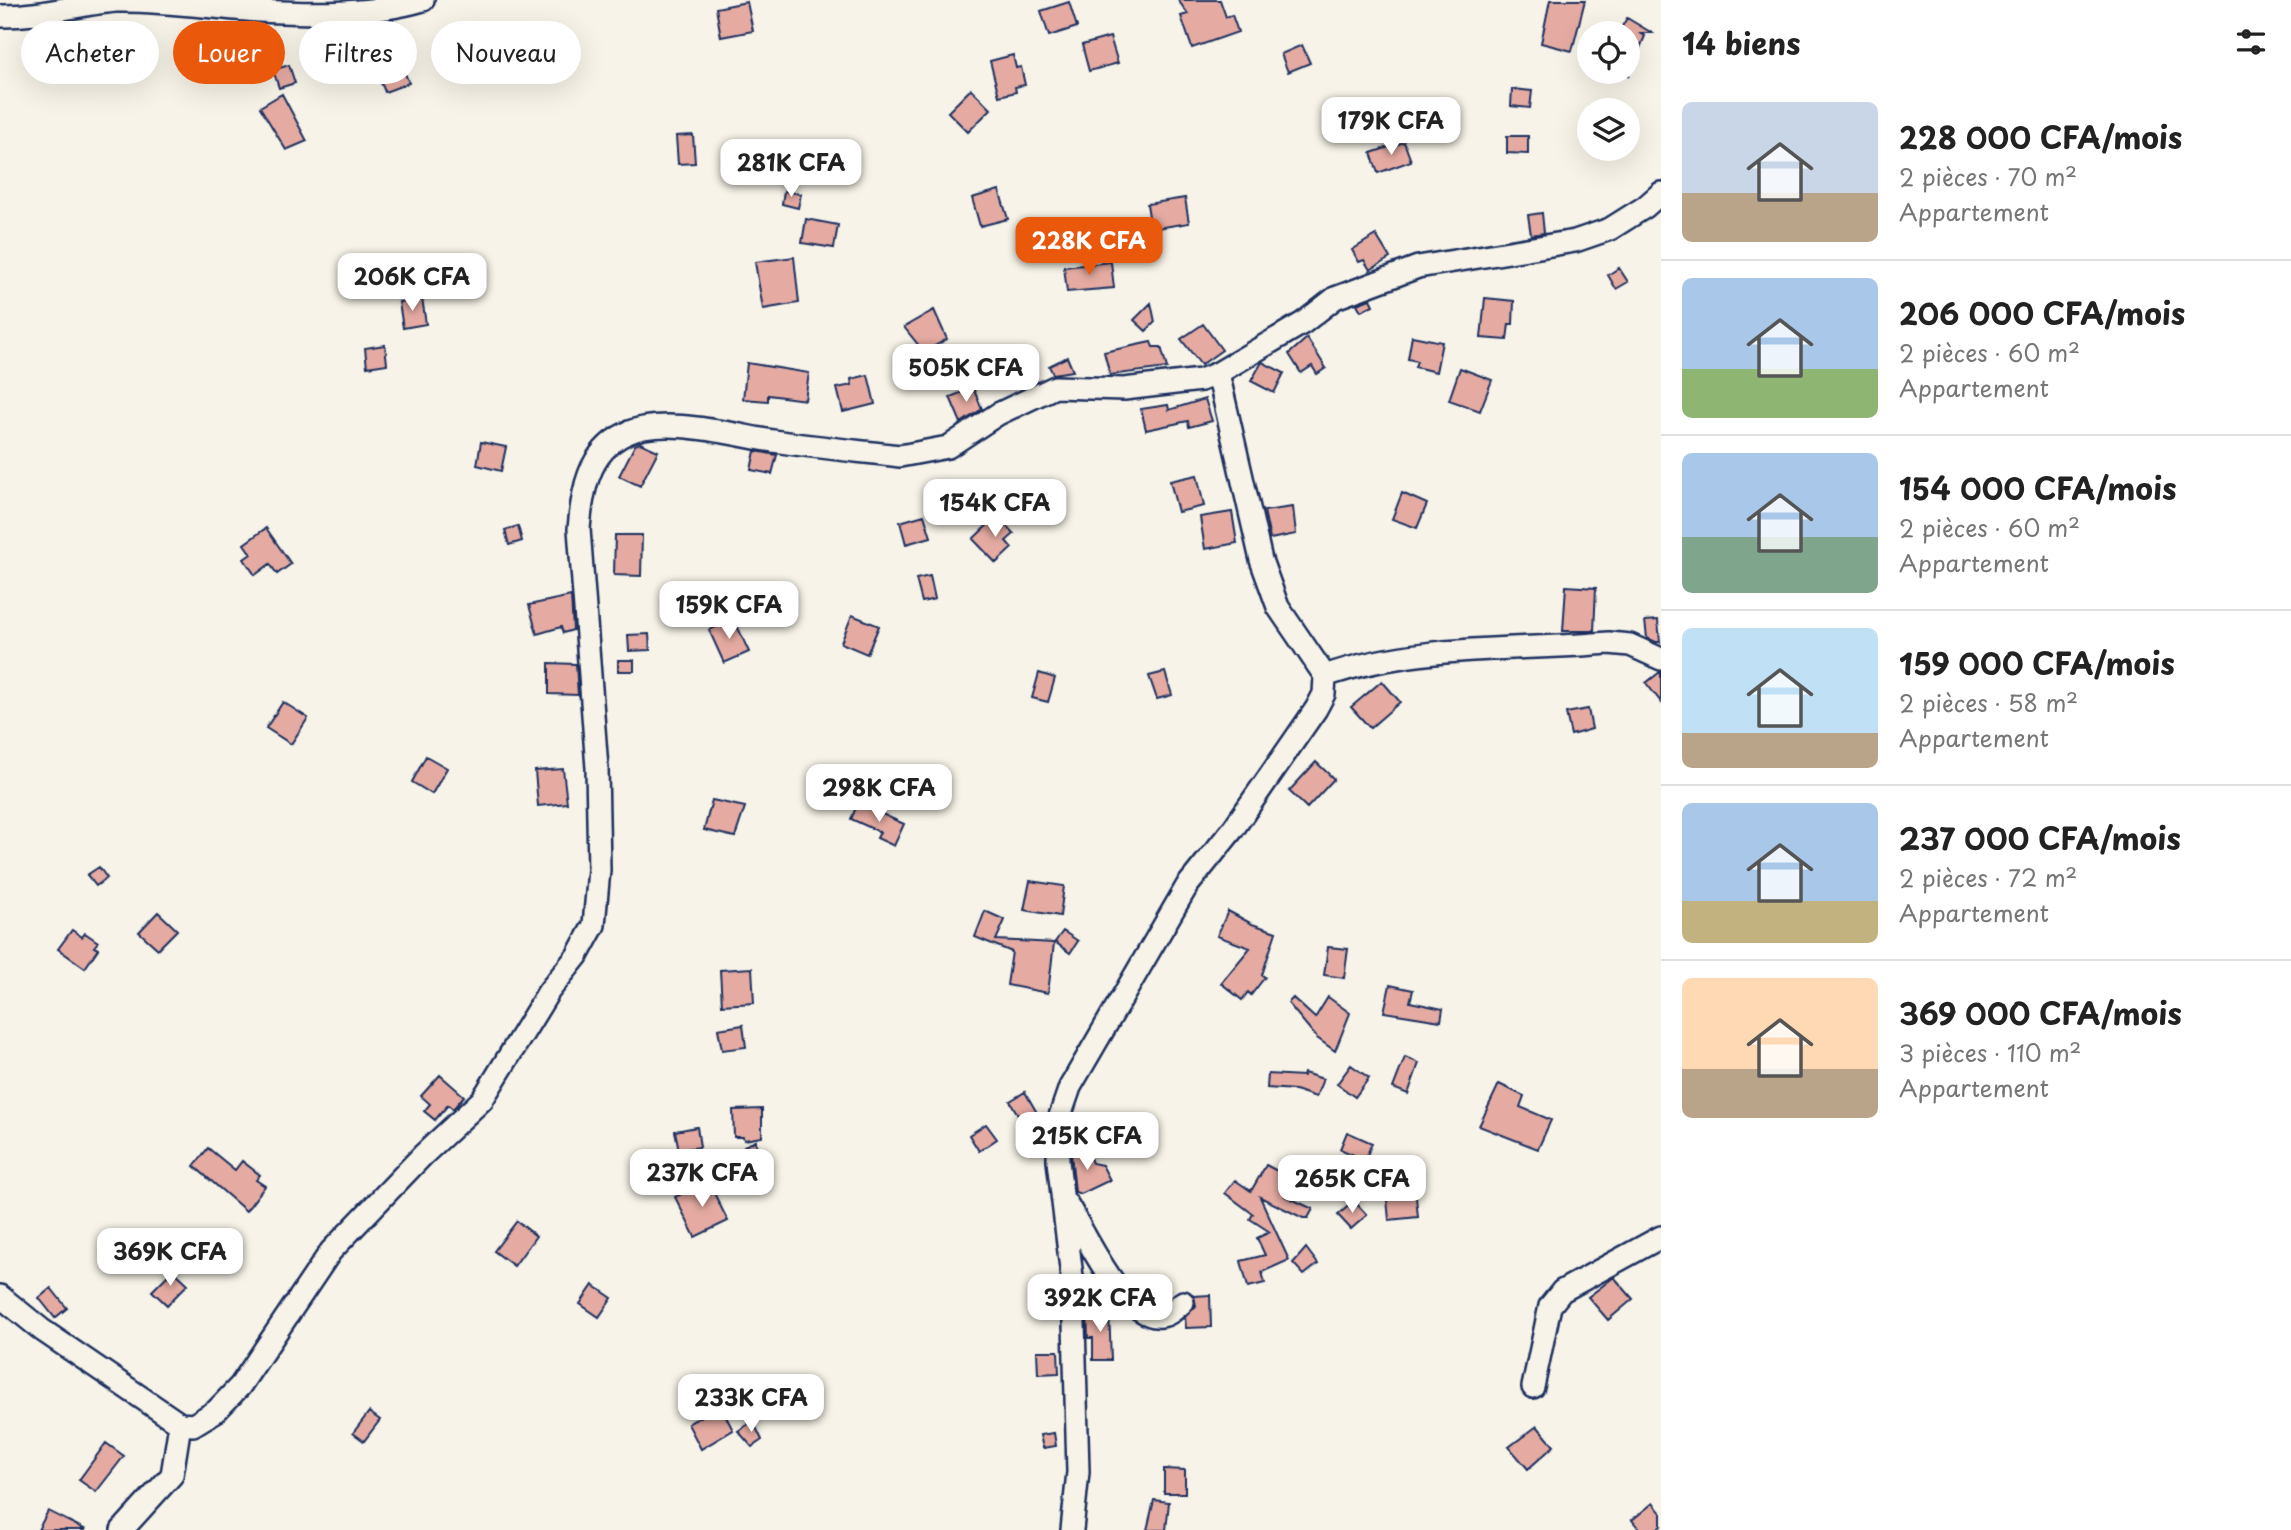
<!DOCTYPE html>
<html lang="fr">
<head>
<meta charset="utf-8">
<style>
	:root { --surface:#fff; --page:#f2f2f2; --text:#222; --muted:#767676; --line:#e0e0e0; --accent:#ea580c }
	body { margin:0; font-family:"Playpen Sans",sans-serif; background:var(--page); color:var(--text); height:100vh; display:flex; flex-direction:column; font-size:26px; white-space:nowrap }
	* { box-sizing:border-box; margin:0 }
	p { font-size:23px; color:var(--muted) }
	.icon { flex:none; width:38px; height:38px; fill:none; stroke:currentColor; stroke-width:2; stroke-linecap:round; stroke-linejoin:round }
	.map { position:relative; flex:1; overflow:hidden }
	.side { display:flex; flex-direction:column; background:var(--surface); width:630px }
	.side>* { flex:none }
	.hud { position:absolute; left:21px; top:21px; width:665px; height:63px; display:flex; gap:14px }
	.controls { position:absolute; left:1577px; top:21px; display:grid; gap:14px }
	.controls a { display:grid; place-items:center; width:63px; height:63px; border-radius:50%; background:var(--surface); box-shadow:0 7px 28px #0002; font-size:35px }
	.price { position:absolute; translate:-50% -60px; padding:0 16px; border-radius:14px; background:#fff; color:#222; font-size:23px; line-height:46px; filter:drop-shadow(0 2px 4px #0008) }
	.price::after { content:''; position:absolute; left:50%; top:42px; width:21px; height:16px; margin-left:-10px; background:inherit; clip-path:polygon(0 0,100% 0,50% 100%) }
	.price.current { background:var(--accent); color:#fff }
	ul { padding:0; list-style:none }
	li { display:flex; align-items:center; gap:21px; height:175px; padding:0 21px }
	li+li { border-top:2px solid var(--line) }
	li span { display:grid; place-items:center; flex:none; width:196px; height:140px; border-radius:10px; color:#555 }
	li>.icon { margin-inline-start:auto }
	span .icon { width:84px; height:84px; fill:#fffc; stroke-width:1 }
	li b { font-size:30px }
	h2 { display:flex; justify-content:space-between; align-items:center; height:84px; padding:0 21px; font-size:30px }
	.pill { padding:0 24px; border-radius:32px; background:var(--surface); box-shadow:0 7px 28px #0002; font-size:24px; line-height:63px }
	.pill.current { background:var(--accent); color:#fff }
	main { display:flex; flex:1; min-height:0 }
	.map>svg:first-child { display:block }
	.building { fill:#e5aba2; stroke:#1b2f5e; stroke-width:2 }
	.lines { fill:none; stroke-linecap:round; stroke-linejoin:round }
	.minor-casing { stroke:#1b2f5e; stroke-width:26 }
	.minor { stroke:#f7f3e8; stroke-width:21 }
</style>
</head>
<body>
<main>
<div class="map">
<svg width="1661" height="1530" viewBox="0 0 1661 1530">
	<rect width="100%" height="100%" fill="#f7f3e8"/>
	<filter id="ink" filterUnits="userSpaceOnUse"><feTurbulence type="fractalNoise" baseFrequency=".0143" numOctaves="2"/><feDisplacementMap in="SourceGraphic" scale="14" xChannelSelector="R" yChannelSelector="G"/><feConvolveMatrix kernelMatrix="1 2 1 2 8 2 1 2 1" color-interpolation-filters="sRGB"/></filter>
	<g filter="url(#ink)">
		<path class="building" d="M1178 0H1220L1226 17 1232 15 1238 32 1192 48 1181 16 1188 14Z
			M1550 0H1585L1572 51 1541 43Z
			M747 2 753 31 721 37 716 8Z
			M1069 2 1077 27 1049 36 1041 11Z
			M1627 18 1652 33H1639L1645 36 1628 77V33H1618Z
			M1110 37 1118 63 1089 71 1082 45Z
			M1302 45 1310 63 1288 72 1281 54Z
			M396 52 409 83 385 92 372 61Z
			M1013 55 1016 68 1021 67 1025 85 1015 87 1016 92 999 96 990 61Z
			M289 65 295 83 279 88 273 70Z
			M971 89 991 109 968 132 948 112Z
			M1512 89 1532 91 1530 108 1511 106Z
			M282 94 307 141 286 150 260 107Z
			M693 135 695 163 678 164 676 136Z
			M1507 136H1528V154L1507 153Z
			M1404 142 1411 161 1378 173 1371 153Z
			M999 190 1008 219 980 226 972 198Z
			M784 191 801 194 798 208 782 204Z
			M1185 198 1189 223 1151 229 1147 204Z
			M1542 213 1544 233 1531 235 1528 215Z
			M806 219 838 225 834 248 802 243Z
			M1376 235 1390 258 1370 270 1364 260 1359 262 1352 250Z
			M794 257 799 303 763 309 755 262Z
			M1111 262 1114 288 1067 292 1064 267Z
			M1619 268 1628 282 1616 289 1608 275Z
			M422 298 426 324 403 328 399 302Z
			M1485 298 1514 301 1513 324H1509L1507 340 1481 338Z
			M1370 299 1373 305 1361 311 1357 304Z
			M1151 303 1155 322 1146 331 1134 320Z
			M934 310 947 339 924 352 904 327Z
			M1203 324 1222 350 1201 365 1181 339Z
			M1412 336 1442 342 1436 372 1415 367 1417 361 1408 359Z
			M1307 338 1326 368 1317 374 1312 366 1301 373 1289 354Z
			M1151 342 1153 347H1161L1167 368 1110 375 1104 352Z
			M385 345 387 364 367 367 365 348Z
			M1067 357 1073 371 1053 374 1049 366Z
			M1262 362 1284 373 1274 393 1251 381Z
			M747 363 809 373 805 400 768 395V401L743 399Z
			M1460 368 1492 380 1480 411 1449 400Z
			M868 375 875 404 843 412 837 388 852 385 851 379Z
			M973 388 982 409 961 423 950 397Z
			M1205 399 1212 421 1189 427 1188 421 1146 430 1141 409 1168 405 1169 410Z
			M481 442 506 447 501 471 477 465Z
			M640 443 658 451 640 486 619 476 635 445Z
			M755 451 777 455 772 474 751 470Z
			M1197 475 1204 506 1178 512 1170 481Z
			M1402 493 1427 504 1417 528 1392 519Z
			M1293 507 1296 534 1270 539 1264 511Z
			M1232 512 1237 543 1205 549 1200 517Z
			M924 515 931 537 906 544 900 522Z
			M997 516 1014 534 1006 541 1012 548 996 563 973 539Z
			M518 526 522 541 509 545 505 530Z
			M266 528 291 564 277 574 270 564 255 575 244 559 251 554 244 544Z
			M615 535H642L641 576 614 575Z
			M930 576 935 599 922 602 916 579Z
			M1566 586 1596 588 1594 631H1563Z
			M571 596 573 630 563 633 561 627 537 634 529 605Z
			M852 615 879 626 867 654 841 643Z
			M734 619 749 652 724 663 709 630Z
			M1658 620 1660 642H1656L1647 638 1645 621Z
			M649 634 650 650 629 651 628 635Z
			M618 660H634V671H618Z
			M549 663 576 664 578 695 549 694Z
			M1165 672 1172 695 1157 699 1149 676Z
			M1660 672H1661V702L1646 683Z
			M1039 673 1055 678 1048 702 1032 698Z
			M1382 681 1400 702 1370 728 1351 707Z
			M283 702 308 718 291 744 266 728Z
			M1588 709 1592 729 1571 735 1566 713Z
			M426 756 447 768 432 794 412 782Z
			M1316 762 1334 779 1307 808 1289 791Z
			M563 769 567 803 538 806 535 771Z
			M712 800 745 807 735 837 704 830Z
			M858 803 904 824 894 846 877 838 880 832 851 819Z
			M99 867 107 878 96 886 87 875Z
			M1030 881 1064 886 1060 916 1024 910Z
			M985 911 1005 920 996 940 1054 943 1048 993 1007 985 1012 952 975 937Z
			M1228 911 1252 924 1276 932 1262 975 1265 977 1251 995 1248 992 1242 1000 1221 983 1250 948 1217 936Z
			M158 912 177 930 158 949 139 932Z
			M72 930 82 937 85 933 98 942 94 947 98 949 85 968 58 949Z
			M1063 931 1078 941 1070 953 1055 942Z
			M1328 947 1348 949 1344 978 1324 975Z
			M752 968 754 1003 722 1005 720 970Z
			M1390 985 1413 990 1410 1002 1443 1009 1441 1021 1384 1012Z
			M1328 997 1350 1013 1335 1051 1317 1038 1288 1003 1293 998 1315 1018Z
			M743 1025 746 1047 722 1050 718 1029Z
			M1405 1057 1419 1063 1408 1094 1393 1088Z
			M1351 1065 1369 1078 1355 1097 1337 1084Z
			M1304 1073 1323 1079 1316 1097 1295 1090 1267 1088 1268 1074 1303 1076Z
			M440 1075 464 1096 453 1109 448 1105 435 1120 424 1111 430 1104 421 1096Z
			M1499 1084 1524 1096 1520 1107 1551 1120 1538 1149 1479 1126Z
			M1025 1092 1044 1125 1029 1134 1010 1101Z
			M762 1109V1137L744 1140 743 1137H734L733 1110Z
			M986 1124 997 1139 979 1151 969 1135Z
			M697 1127 700 1147 679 1150 675 1131Z
			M1347 1132 1372 1143 1365 1160 1340 1149Z
			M756 1141 758 1169 746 1170 744 1146Z
			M208 1148 235 1170 242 1161 260 1175 256 1180 265 1186 246 1211 194 1166Z
			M1086 1148 1092 1163 1102 1165 1110 1180 1081 1194 1075 1192 1071 1153Z
			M1266 1165 1294 1180 1285 1196 1313 1209 1308 1218H1303L1260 1197 1289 1260 1262 1272 1265 1283 1248 1287 1241 1261 1265 1255 1257 1238 1270 1232 1250 1219 1253 1214 1225 1193 1235 1180 1251 1191Z
			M1414 1177 1418 1217 1389 1220 1385 1179Z
			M708 1181 728 1221 695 1237 675 1197Z
			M1354 1201 1367 1215 1351 1229 1338 1215Z
			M517 1221 536 1236 514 1266 494 1251Z
			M1306 1248 1318 1264 1304 1275 1293 1263Z
			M173 1270 188 1284 167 1305 152 1291Z
			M1614 1277 1633 1299 1608 1320 1588 1297Z
			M593 1285 612 1298 599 1317 580 1304Z
			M51 1288 67 1308 55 1318 39 1298Z
			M1210 1295 1211 1327 1186 1328 1185 1317 1196 1306 1194 1296Z
			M1087 1310H1109L1111 1360H1093V1338H1088Z
			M1037 1351H1058L1059 1373 1038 1374Z
			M720 1405 733 1430 701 1449 688 1424Z
			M369 1412 380 1420 364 1441 353 1433Z
			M753 1421 762 1440 752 1447 738 1431Z
			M1537 1426 1554 1446 1528 1469 1509 1447Z
			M1054 1433 1056 1446 1043 1448 1040 1435Z
			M106 1443 124 1456 96 1492 79 1480Z
			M1164 1469 1185 1470V1493H1164Z
			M1154 1500 1169 1502 1166 1530H1147Z
			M1653 1503 1661 1513V1526L1656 1530H1640L1632 1520Z
			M48 1511 86 1530H38Z"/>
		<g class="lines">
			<defs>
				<path id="minor" d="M0 16C39 17 77 4 116 1 164 0 212 8 259 11 313 14 372 15 423 0
					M1218 373 1261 560 1278 607 1325 676
					M1067 1204C1084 1231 1124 1321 1161 1316 1170 1315 1176 1308 1183 1302
					M0 1296 42 1330 180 1424 193 1425 216 1411 240 1386 331 1251 423 1155 482 1100 549 991 577 956 594 925 599 870 597 768 579 529C582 492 588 452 625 434 662 415 733 435 773 441 815 447 857 451 900 456L948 447 998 414 1055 387 1124 389 1201 380 1218 373 1303 323 1335 298 1418 267 1575 241 1610 229 1645 207 1661 193
					M1533 1387 1550 1306 1562 1291 1661 1237
					M122 1530 172 1475 180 1424
					M1072 1530 1078 1472 1073 1285 1058 1161V1122L1070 1087 1187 886 1233 829 1316 709 1324 694 1325 676C1415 644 1514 651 1609 643L1630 645 1661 659"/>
			</defs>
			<use href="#minor" class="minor-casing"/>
			<use href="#minor" class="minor"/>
		</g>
	</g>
</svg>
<div class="controls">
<a><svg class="icon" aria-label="locate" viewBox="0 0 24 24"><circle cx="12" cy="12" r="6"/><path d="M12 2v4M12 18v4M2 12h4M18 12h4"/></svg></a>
<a><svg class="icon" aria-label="layers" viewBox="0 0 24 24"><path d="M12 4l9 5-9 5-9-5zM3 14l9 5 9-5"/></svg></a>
</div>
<b class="price" style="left:1391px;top:157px">179K CFA</b>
<b class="price" style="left:791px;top:199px">281K CFA</b>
<b class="price current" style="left:1089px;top:277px">228K CFA</b>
<b class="price" style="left:412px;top:313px">206K CFA</b>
<b class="price" style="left:966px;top:404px">505K CFA</b>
<b class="price" style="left:995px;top:539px">154K CFA</b>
<b class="price" style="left:729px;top:641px">159K CFA</b>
<b class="price" style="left:879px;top:824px">298K CFA</b>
<b class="price" style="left:1087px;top:1172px">215K CFA</b>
<b class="price" style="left:702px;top:1209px">237K CFA</b>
<b class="price" style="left:1352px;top:1215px">265K CFA</b>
<b class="price" style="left:170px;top:1288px">369K CFA</b>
<b class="price" style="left:1100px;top:1334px">392K CFA</b>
<b class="price" style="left:751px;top:1434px">233K CFA</b>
<div class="hud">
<a class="pill">Acheter</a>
<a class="pill current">Louer</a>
<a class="pill">Filtres</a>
<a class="pill">Nouveau</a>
</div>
</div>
<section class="side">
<h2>14 biens<svg class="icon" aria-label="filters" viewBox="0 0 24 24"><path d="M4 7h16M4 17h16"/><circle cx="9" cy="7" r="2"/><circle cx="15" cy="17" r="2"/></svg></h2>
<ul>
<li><span style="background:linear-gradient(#c9d6e8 65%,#b9a48a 0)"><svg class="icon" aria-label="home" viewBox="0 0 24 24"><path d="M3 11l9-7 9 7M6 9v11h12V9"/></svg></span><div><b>228 000 CFA/mois</b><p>2 pièces · 70 m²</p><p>Appartement</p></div></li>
<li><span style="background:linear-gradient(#a9c7e8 65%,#8fb573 0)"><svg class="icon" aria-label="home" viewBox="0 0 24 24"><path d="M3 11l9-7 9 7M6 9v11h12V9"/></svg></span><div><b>206 000 CFA/mois</b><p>2 pièces · 60 m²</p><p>Appartement</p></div></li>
<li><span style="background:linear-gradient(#a9c7e8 60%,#7fa58c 0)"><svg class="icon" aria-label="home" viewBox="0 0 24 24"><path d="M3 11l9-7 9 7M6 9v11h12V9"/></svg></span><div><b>154 000 CFA/mois</b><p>2 pièces · 60 m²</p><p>Appartement</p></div></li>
<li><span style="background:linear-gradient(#bfe0f5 75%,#b9a48a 0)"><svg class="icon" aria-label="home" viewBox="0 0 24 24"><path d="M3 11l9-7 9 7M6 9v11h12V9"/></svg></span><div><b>159 000 CFA/mois</b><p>2 pièces · 58 m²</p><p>Appartement</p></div></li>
<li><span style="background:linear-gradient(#a9c7e8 70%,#c2b280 0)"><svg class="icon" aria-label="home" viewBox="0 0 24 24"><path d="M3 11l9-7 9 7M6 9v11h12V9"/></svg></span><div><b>237 000 CFA/mois</b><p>2 pièces · 72 m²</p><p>Appartement</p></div></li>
<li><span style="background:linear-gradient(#ffd9b3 65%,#b9a48a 0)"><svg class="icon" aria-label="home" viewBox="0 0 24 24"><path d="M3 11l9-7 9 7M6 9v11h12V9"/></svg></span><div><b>369 000 CFA/mois</b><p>3 pièces · 110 m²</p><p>Appartement</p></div></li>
</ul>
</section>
</main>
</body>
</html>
